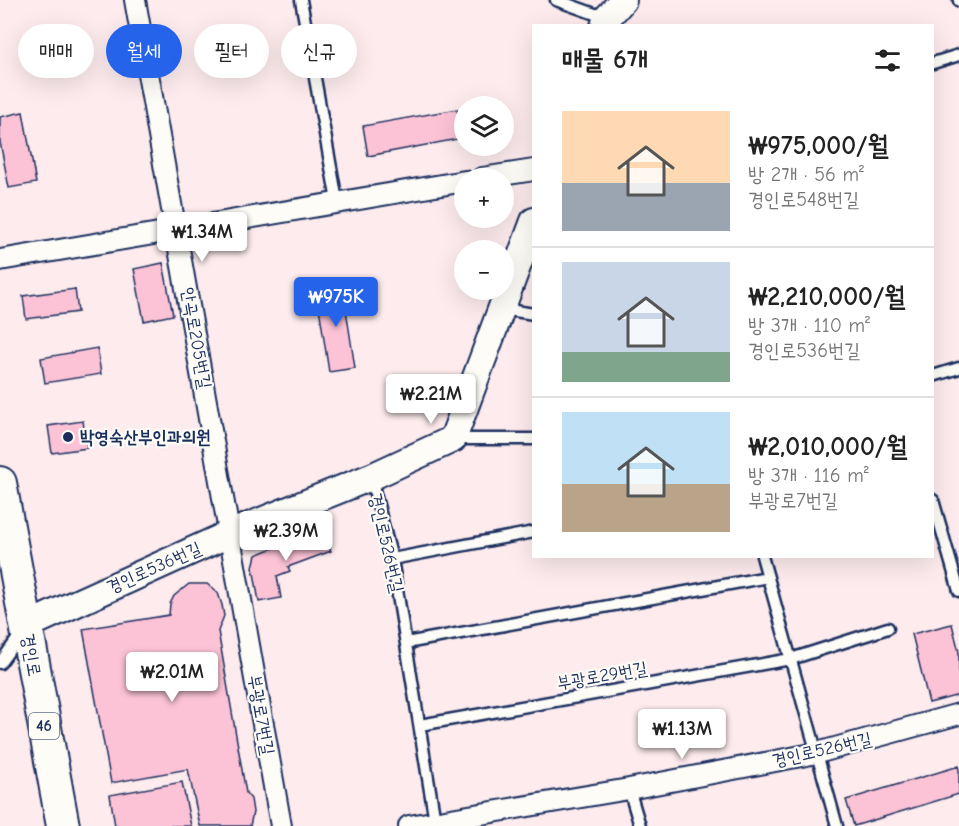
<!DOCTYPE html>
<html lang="ko">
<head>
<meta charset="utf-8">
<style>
	:root { --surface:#fff; --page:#f6f6f6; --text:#222; --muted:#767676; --line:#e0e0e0; --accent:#2563eb }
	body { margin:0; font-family:"Comic Neue","Poor Story",sans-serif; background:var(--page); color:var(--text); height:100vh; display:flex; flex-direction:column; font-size:22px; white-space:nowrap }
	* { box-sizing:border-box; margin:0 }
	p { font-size:20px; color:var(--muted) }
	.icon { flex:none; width:33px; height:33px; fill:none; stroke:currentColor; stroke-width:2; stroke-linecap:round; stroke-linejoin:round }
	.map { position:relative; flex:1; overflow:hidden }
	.panel { position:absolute; left:532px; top:24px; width:402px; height:534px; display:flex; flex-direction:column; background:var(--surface); border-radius:0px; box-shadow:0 6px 24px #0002 }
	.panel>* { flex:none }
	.top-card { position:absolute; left:18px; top:24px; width:424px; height:54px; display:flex; gap:12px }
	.controls { position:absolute; left:454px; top:96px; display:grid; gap:12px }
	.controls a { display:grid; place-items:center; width:60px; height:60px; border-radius:50%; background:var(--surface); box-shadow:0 6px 24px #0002; font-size:30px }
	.price { position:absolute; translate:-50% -51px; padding:0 14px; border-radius:6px; background:#fff; color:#222; font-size:20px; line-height:39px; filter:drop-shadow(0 2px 3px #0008) }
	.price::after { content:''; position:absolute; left:50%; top:36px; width:18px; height:14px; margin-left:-9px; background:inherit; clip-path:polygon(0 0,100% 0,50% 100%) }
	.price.selected { background:var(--accent); color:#fff }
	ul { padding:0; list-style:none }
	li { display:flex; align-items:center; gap:18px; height:150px; padding:0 30px }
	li+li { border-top:2px solid var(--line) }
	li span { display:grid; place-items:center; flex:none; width:168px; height:120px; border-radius:0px; color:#555 }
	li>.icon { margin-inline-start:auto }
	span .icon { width:72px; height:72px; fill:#fffc; stroke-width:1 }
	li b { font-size:26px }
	h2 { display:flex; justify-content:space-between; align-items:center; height:72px; padding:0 30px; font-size:26px }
	.chip { padding:0 21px; border-radius:27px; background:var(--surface); box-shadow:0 6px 24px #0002; font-size:21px; line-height:54px }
	.chip.selected { background:var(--accent); color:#fff }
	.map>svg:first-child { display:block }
	.building { fill:#fcc3d6; stroke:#1b2f5e; stroke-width:1.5 }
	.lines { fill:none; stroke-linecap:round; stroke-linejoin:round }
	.service-casing { stroke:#1b2f5e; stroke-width:15 }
	.minor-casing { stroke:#1b2f5e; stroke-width:24 }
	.tertiary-casing { stroke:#1b2f5e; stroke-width:30 }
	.primary-casing { stroke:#1b2f5e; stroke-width:36 }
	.service { stroke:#fdfcf7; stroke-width:10 }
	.minor { stroke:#fdfcf7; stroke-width:20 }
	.tertiary { stroke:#fdfcf7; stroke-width:26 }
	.primary { stroke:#fdfcf7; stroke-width:32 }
	.poi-dot { fill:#1b2f5e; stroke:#fdfcf7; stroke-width:2 }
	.labels { text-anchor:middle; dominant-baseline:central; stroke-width:4.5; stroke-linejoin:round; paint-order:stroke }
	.shield { fill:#fdfcf7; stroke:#5f6c8c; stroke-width:1.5 }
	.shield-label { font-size:16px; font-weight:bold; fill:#1b2f5e }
	.street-label { font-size:18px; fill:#1b2f5e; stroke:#fdfcf7 }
	.poi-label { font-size:18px; font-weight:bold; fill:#1b2f5e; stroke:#fdfcf7; text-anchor:start }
</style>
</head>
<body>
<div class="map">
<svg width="959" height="826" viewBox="0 0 959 826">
	<rect width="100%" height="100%" fill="#fdebed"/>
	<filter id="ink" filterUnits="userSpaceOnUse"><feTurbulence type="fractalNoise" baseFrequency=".0167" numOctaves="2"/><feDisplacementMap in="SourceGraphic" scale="12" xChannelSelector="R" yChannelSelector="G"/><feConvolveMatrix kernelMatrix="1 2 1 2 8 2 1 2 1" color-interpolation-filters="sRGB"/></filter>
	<g filter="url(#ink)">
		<path class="building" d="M457 109 463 138 368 156 363 126Z
			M23 112 36 183 9 188 0 142V117Z
			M163 263 173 315 144 321 134 269Z
			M342 284 355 368 329 372 316 288Z
			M75 289 78 312 26 319 23 296Z
			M97 348 101 374 45 383 41 358Z
			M83 421 87 448 52 453 48 426Z
			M322 528 331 551 288 567 290 571 277 576 281 598 259 602 253 567 256 555Z
			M189 584H207L218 593 222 605 224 616 218 631 246 793 251 799 253 812 250 826H200L188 769 111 783 83 629 169 615 170 604 174 596Z
			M952 624 959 652V695L929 703 912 634Z
			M959 766V794L854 826 846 800Z
			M182 782 191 826H115L110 795Z"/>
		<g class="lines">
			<defs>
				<path id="service" d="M301 0 337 201
					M556 0 606 18
					M959 0V1
					M933 63 959 55
					M502 309 534 314
					M933 376 959 368
					M453 439H534
					M371 478 392 559 435 821
					M933 500 959 591
					M762 556 837 826
					M392 559 534 532
					M406 643 768 577
					M0 663 21 634
					M420 725 791 659 888 628
					M629 789 640 826"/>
				<path id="minor" d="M135 0 281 826
					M482 178 534 170
					M0 260 465 181
					M409 826 629 789 817 753 959 714"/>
				<path id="tertiary" d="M604 26 607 18 623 0
					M26 626 229 534 371 477 453 439 534 221"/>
				<path id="primary" d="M0 483 63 826"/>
			</defs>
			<use href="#service" class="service-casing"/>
			<use href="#minor" class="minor-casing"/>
			<use href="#tertiary" class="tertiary-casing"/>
			<use href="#primary" class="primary-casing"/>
			<use href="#service" class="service"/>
			<use href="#minor" class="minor"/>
			<use href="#tertiary" class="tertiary"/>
			<use href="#primary" class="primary"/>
		</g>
	</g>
	<circle class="poi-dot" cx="68" cy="437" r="6"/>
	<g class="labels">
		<rect class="shield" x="29" y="713" width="30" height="26" rx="4.5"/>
		<g class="shield-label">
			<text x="44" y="726">46</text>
		</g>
		<g class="street-label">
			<text transform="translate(196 338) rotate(80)">안곡로205번길</text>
			<text transform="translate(386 543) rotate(77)">경인로526번길</text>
			<text transform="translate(154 568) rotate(-24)">경인로536번길</text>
			<text transform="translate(31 655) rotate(80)">경인로</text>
			<text transform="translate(602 676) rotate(-10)">부광로29번길</text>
			<text transform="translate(261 715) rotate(80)">부광로7번길</text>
			<text transform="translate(822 750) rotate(-13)">경인로526번길</text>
		</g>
		<g class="poi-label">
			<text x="80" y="437">박영숙산부인과의원</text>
		</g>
	</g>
</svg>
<div class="controls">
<a><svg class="icon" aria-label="layers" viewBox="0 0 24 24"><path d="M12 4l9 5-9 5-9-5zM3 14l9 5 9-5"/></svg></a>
<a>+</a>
<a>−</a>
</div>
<b class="price" style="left:202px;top:263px">₩1.34M</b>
<b class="price selected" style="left:336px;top:328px">₩975K</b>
<b class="price" style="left:431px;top:425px">₩2.21M</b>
<b class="price" style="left:286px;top:562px">₩2.39M</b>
<b class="price" style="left:172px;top:703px">₩2.01M</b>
<b class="price" style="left:682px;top:760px">₩1.13M</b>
<div class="top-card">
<a class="chip">매매</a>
<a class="chip selected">월세</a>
<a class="chip">필터</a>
<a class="chip">신규</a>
</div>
<section class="panel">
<h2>매물 6개<svg class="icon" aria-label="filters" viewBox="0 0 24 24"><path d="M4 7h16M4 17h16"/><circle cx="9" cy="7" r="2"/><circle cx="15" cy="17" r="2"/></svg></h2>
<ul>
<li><span style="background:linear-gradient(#ffd9b3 60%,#9aa5b1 0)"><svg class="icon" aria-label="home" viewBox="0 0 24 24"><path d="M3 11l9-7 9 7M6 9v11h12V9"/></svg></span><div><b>₩975,000/월</b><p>방 2개 · 56 m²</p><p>경인로548번길</p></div></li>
<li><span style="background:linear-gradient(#c9d6e8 75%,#7fa58c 0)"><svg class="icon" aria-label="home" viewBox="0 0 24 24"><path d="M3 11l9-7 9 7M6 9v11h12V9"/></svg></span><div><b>₩2,210,000/월</b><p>방 3개 · 110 m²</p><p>경인로536번길</p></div></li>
<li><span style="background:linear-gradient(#bfe0f5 60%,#b9a48a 0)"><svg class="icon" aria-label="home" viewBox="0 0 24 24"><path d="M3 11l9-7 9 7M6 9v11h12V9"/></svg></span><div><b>₩2,010,000/월</b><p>방 3개 · 116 m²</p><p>부광로7번길</p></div></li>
</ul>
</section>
</div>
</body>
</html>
